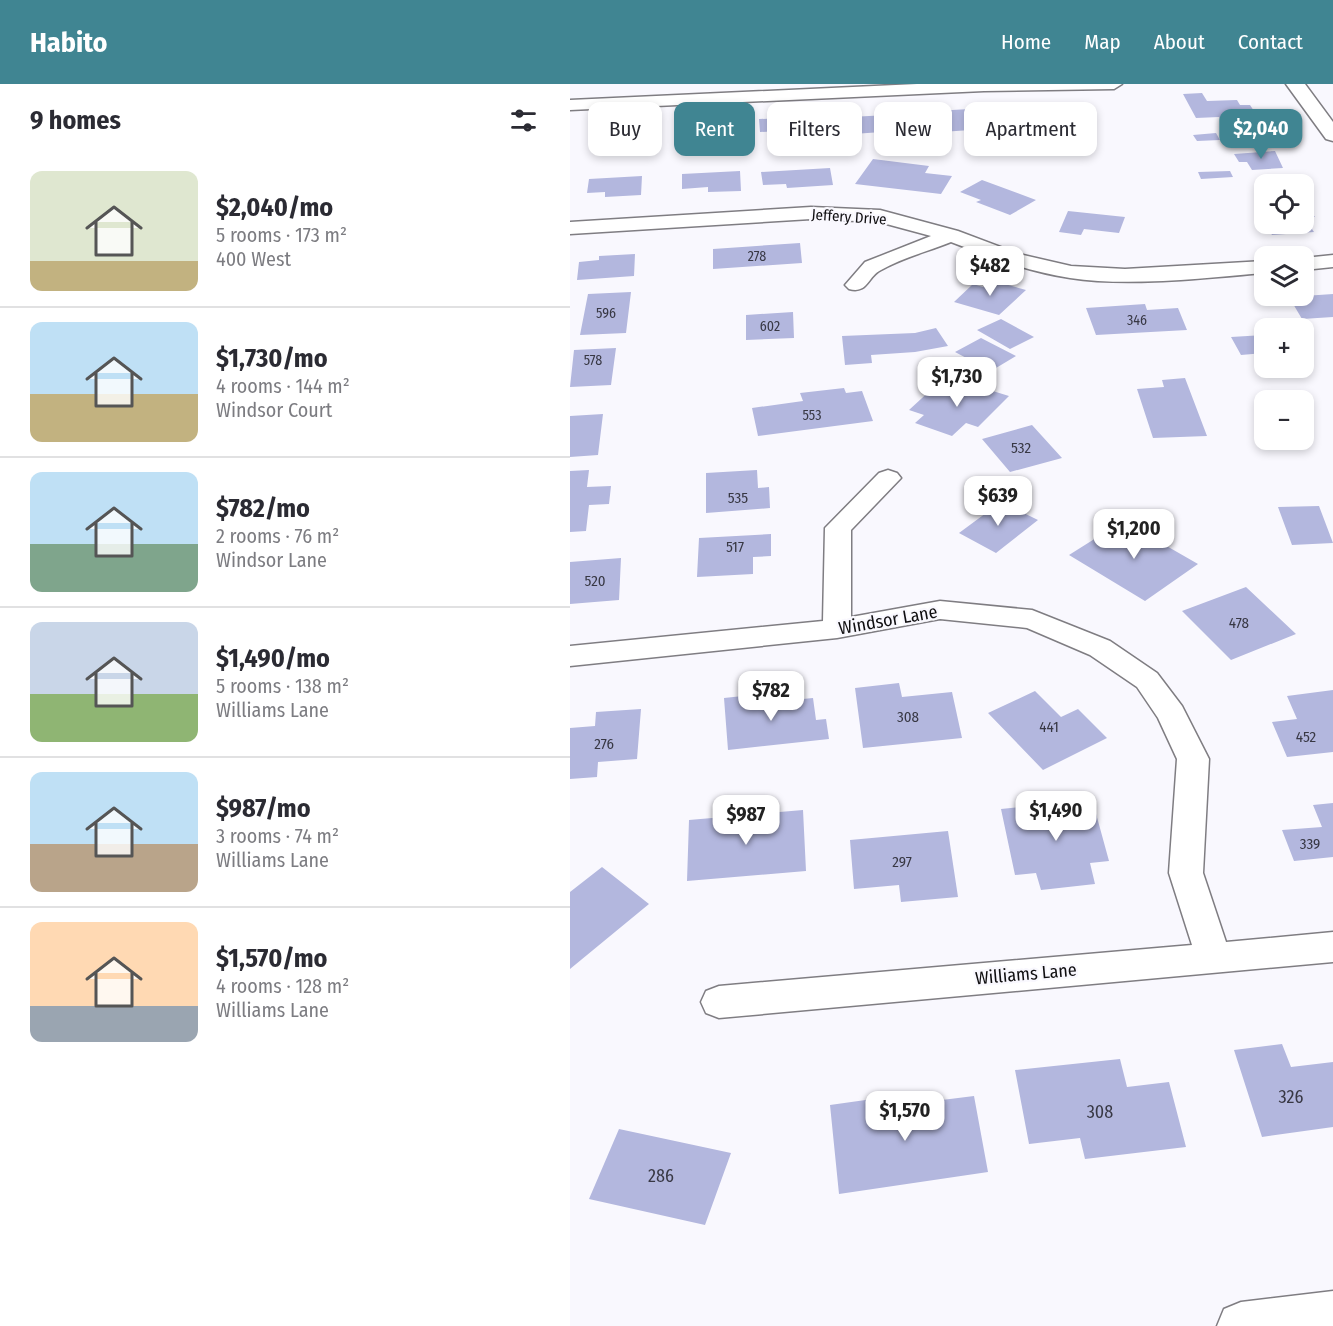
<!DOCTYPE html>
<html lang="en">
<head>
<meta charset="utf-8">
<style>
	:root { --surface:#fff; --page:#f2f2f3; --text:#2b2b33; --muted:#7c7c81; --line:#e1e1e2; --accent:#408592 }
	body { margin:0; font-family:"Fira Sans Condensed",sans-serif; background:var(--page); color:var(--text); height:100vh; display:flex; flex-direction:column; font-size:22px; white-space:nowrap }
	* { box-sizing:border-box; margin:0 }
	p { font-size:20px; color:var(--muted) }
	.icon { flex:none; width:33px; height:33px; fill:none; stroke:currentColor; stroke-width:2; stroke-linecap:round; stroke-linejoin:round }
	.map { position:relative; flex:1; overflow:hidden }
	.side { display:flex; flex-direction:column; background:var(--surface); width:570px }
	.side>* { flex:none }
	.hud { position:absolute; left:18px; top:18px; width:570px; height:54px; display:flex; gap:12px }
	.controls { position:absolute; left:684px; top:90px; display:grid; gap:12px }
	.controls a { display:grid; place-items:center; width:60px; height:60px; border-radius:12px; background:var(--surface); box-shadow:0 3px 9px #0003; font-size:30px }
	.price { position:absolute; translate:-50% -51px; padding:0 14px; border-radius:12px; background:#fff; color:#222; font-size:20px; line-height:39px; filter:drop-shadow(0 2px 3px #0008) }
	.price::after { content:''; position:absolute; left:50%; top:36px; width:18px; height:14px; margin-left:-9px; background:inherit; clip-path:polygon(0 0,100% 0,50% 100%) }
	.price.active { background:var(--accent); color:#fff }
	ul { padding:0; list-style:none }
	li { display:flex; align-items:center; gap:18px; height:150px; padding:0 30px }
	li+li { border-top:2px solid var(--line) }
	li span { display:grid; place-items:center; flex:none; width:168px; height:120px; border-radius:12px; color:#555 }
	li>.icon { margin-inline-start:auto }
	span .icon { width:72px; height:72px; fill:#fffc; stroke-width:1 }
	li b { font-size:26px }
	h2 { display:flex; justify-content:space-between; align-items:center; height:72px; padding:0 30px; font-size:26px }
	.tag { padding:0 21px; border-radius:12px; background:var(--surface); box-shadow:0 3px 9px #0003; font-size:21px; line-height:54px }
	.tag.active { background:var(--accent); color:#fff }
	header { display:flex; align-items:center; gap:36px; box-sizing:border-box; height:84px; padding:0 30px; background:var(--accent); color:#fff }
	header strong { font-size:28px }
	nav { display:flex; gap:33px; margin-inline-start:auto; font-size:21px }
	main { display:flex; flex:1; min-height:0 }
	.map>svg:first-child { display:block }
	.building { fill:#b3b7de }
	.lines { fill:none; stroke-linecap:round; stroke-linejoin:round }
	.street-casing { stroke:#7f7d82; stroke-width:3 }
	.secondary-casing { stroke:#7f7d82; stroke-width:3 }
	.street { fill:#fff; fill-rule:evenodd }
	.secondary { fill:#fff; fill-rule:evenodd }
	.labels { text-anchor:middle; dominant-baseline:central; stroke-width:4.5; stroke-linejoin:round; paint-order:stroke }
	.far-number-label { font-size:14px; fill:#383844 }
	.far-street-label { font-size:15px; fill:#0f0e10; stroke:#f9f8fe }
	.number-label { font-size:15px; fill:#383844 }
	.street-label { font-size:18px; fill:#0f0e10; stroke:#f9f8fe }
	.near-number-label { font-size:18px; fill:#383844 }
</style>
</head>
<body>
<header>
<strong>Habito</strong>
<nav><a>Home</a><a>Map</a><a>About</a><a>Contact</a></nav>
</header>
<main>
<section class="side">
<h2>9 homes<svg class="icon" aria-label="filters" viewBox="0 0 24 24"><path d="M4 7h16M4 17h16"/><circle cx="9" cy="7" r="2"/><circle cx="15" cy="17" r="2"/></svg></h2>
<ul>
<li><span style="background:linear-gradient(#dfe7d0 75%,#c2b280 0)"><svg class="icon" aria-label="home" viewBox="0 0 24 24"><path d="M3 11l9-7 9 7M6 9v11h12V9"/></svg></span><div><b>$2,040/mo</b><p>5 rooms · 173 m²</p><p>400 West</p></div></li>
<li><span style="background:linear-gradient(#bfe0f5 60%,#c2b280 0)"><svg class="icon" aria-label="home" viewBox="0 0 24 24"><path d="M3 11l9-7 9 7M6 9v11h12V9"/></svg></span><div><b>$1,730/mo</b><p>4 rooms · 144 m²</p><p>Windsor Court</p></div></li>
<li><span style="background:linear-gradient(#bfe0f5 60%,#7fa58c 0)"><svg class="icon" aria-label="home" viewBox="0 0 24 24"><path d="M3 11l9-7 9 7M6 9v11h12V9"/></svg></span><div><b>$782/mo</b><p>2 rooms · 76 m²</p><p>Windsor Lane</p></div></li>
<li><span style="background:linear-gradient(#c9d6e8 60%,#8fb573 0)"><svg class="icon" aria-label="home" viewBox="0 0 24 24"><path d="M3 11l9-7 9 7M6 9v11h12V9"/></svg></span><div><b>$1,490/mo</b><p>5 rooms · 138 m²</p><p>Williams Lane</p></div></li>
<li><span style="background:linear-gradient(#bfe0f5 60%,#b9a48a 0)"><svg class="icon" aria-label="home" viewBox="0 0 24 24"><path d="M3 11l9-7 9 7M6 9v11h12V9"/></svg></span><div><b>$987/mo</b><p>3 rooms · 74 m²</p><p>Williams Lane</p></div></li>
<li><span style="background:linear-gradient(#ffd9b3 70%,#9aa5b1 0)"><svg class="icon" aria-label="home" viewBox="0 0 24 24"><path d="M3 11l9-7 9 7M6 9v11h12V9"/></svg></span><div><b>$1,570/mo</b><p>4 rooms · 128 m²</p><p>Williams Lane</p></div></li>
</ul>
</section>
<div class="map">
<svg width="763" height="1242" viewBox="0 0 763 1242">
	<rect width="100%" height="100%" fill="#f9f8fe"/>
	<path class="building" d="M632 9 637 17 667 16 670 21H680L684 27H676L681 35 651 37 649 33 626 34 613 10Z
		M418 24 424 40 399 41 401 46 371 48 364 27Z
		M508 25 515 43 487 45 486 40 453 42 448 28Z
		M337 30 341 46 283 50 280 33Z
		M262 32 264 44 236 46V51L212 52V47L190 48 189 35Z
		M174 36V52L158 53V50L118 51 119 38Z
		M76 41 72 62 36 64 41 42Z
		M646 49 650 56 627 57 623 51Z
		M681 49 686 58 665 59 659 50Z
		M705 67 713 84 682 86 677 78H669L664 70Z
		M303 75 359 82 355 89 382 92 371 110 285 100Z
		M260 84 263 101 217 104 216 100 193 101 191 88Z
		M170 87 171 107 138 108V103L112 105V90Z
		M660 87 663 93 631 95 628 88Z
		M72 92 71 111 35 113V108L17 109 19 95Z
		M412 96 466 116 440 131 406 118 411 116 390 108Z
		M734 119 745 133H734L744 148 702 151 695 140H734Z
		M694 122V139L684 123Z
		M498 127 555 133 549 149 514 145 511 151 489 148Z
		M230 159 232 179 143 185V165Z
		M65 170 64 192 7 196 9 178 29 176V172Z
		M421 196 456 206 429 231 384 218 403 200 413 203Z
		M61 208 56 249 10 251 18 210Z
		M763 210V233L732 235 719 213Z
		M575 220 577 226 608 224 617 246 526 251 516 224Z
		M223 228 224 254 176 256V231Z
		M431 235 464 253 440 265 407 246Z
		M366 244 378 262 345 268 301 271 302 279 275 281 272 252 345 249Z
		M694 251V269L671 271 661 253Z
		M411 254 446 272 421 287 385 268Z
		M46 264 41 301 0 303 4 266Z
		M615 294 637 352 583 354 567 305 594 303 592 296Z
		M400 300 439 312 408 343 396 339 382 352 345 339 354 331 339 326 364 303 388 311Z
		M274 304 276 309 292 307 303 337 188 352 182 324 233 317 230 309Z
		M33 330 28 371 0 373V332Z
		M462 341 492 374 440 388 412 355Z
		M19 386 17 403 41 402 39 420 19 421 16 447 0 448V387Z
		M187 386 188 404 199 403 200 424 136 429V389Z
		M431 418 468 436 426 469 389 449Z
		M749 422 763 459 722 461 708 423Z
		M553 437 628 480 575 517 499 471Z
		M201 450V472L183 473V490L127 493 129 454Z
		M51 474 49 516 0 520V478Z
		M676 503 726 550 661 576 612 527Z
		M329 599 332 613 382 608 392 654 293 664 285 604Z
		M763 606V668L717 673 702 638 727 635 717 612Z
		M465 607 491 633 508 625 537 654 473 686 418 629Z
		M202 609V618L243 614 246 636 256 635 259 655 158 666 154 614Z
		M71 625 67 675 28 678 27 693 0 695V644L25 642 26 628Z
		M522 715 539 777 520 779 525 800 471 806 466 789 445 791 431 725Z
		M763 719V773L724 777 712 746 752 743 743 721Z
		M233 726 236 787 117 797 119 736Z
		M378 747 388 813 331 818 329 801 284 805 280 756Z
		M32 783 79 820 0 885V808Z
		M712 960 721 983 763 978V1043L692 1053 664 966Z
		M550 975 557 1003 599 998 616 1063 515 1075 510 1054 459 1060 445 986Z
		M331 1011 332 1021 404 1012 418 1088 269 1110 260 1021Z
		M49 1045 161 1069 135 1141 19 1115Z"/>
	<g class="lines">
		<defs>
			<path id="street" d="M347 0H552L544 5 414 7 0 26V16Z
				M241 123 310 126 388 147 449 170 501 182 555 185 694 177V189C636 194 558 203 500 194 459 188 420 173 381 158 359 167 332 174 311 186 297 193 298 210 279 205L275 201 295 178 361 152 309 138 241 135 0 150V138Z
				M763 171V183L734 186V174Z
				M318 386 327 389 331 394 281 446V533L370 517 462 526 540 557 587 589 612 622 639 675 633 789 656 858 763 848V878L149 934 136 929 131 918 136 907 149 902 622 861 599 789 607 675 588 634 567 603 520 571 457 544 370 535 267 554 0 582V562L253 537 255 444 309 389Z"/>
			<path id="secondary" d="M716 0H735L763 38V57L756 55Z
				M763 1207V1242H647L654 1225 671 1218Z"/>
		</defs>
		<use href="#street" class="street-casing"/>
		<use href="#secondary" class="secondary-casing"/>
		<use href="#street" class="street"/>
		<use href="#secondary" class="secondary"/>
	</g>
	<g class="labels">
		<g class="far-number-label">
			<text x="187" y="172">278</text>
			<text x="36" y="229">596</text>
			<text x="567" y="236">346</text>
			<text x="200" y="242">602</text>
			<text x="23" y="276">578</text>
			<text x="242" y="331">553</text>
		</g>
		<g class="far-street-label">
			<text transform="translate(279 133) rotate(4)">Jeffery Drive</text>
		</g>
		<g class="number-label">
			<text x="451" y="364">532</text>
			<text x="168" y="414">535</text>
			<text x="165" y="463">517</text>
			<text x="25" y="497">520</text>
			<text x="669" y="539">478</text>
			<text x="338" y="633">308</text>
			<text x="479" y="643">441</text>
			<text x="736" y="653">452</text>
			<text x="34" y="660">276</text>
			<text x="740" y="760">339</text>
			<text x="332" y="778">297</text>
		</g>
		<g class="street-label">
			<text transform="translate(318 536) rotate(-10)">Windsor Lane</text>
			<text transform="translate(456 890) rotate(-5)">Williams Lane</text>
		</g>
		<g class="near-number-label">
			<text x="721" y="1013">326</text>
			<text x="530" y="1028">308</text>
			<text x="91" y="1092">286</text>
		</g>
	</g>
</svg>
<div class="controls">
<a><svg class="icon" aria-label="locate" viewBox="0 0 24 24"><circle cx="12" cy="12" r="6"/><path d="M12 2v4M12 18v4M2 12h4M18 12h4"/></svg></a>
<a><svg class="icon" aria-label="layers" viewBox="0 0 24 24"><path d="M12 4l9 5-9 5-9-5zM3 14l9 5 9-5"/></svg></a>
<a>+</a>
<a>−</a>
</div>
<b class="price active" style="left:691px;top:76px">$2,040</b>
<b class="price" style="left:420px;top:213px">$482</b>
<b class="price" style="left:387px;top:324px">$1,730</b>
<b class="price" style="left:428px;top:443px">$639</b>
<b class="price" style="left:564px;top:476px">$1,200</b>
<b class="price" style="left:201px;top:638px">$782</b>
<b class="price" style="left:486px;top:758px">$1,490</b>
<b class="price" style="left:176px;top:762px">$987</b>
<b class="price" style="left:335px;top:1058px">$1,570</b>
<div class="hud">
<a class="tag">Buy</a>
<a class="tag active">Rent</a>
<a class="tag">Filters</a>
<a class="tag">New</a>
<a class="tag">Apartment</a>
</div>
</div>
</main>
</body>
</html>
